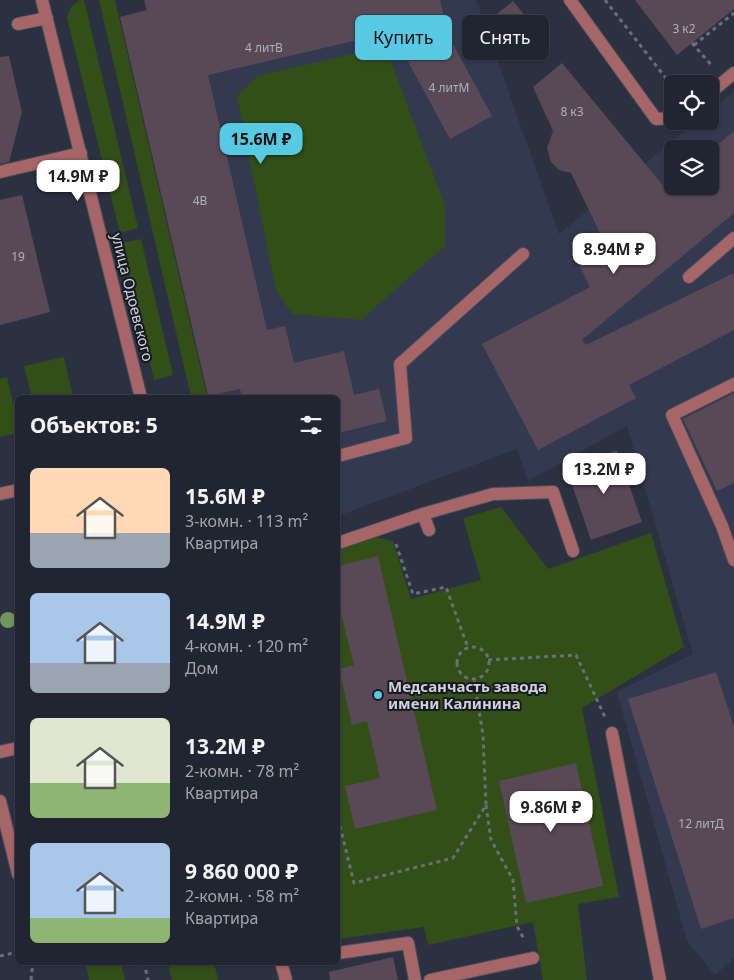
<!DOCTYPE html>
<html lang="ru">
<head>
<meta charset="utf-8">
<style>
	:root { --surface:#212531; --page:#2d313d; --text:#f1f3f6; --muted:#a2a5ab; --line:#3e424d; --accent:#58c9e3 }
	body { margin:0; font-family:"Noto Sans",sans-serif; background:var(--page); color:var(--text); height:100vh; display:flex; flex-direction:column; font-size:19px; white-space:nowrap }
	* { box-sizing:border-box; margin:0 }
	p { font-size:16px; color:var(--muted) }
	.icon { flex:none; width:28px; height:28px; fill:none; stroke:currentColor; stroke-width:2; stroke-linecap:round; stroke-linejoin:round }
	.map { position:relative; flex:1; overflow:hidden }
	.sheet { position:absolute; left:15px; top:395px; width:325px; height:570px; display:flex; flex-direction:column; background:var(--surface); border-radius:8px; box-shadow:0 1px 4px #0004,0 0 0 1px var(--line) }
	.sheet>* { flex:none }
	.guide { position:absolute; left:355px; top:15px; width:304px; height:45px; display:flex; gap:10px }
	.buttons { position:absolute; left:664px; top:75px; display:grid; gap:10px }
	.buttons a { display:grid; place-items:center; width:55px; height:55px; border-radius:8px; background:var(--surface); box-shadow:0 1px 4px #0004,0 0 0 1px var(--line); font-size:25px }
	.price { position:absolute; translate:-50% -42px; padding:0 11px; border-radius:10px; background:#fff; color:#222; font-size:16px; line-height:32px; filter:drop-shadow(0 1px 2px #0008) }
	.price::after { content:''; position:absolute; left:50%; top:30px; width:15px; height:11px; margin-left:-8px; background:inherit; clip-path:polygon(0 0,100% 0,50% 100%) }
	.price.selected { background:var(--accent); color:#111 }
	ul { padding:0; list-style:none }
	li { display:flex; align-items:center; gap:15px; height:125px; padding:0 15px }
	li span { display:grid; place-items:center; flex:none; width:140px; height:100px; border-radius:8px; color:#555 }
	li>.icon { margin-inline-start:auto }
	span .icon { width:60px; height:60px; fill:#fffc; stroke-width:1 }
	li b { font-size:21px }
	h2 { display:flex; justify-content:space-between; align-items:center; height:60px; padding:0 15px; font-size:21px }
	.pill { padding:0 18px; border-radius:8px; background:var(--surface); box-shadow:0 1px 4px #0004,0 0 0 1px var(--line); font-size:18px; line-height:45px }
	.pill.selected { background:var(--accent); color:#111 }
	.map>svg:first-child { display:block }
	.built { fill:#33394f; fill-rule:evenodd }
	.green { fill:#314f16 }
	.building { fill:#594956 }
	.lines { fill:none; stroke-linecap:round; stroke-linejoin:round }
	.minor-casing { stroke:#494e5d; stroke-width:14 }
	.path { stroke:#6a6e7c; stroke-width:3; stroke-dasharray:4 4; stroke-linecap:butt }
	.minor { stroke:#a66567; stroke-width:12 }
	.tree { fill:#71955f }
	.poi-dot { fill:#58c9e3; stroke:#171921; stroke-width:2 }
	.labels { text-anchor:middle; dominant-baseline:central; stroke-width:4; stroke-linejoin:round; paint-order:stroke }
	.number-label { font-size:12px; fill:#b1afba }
	.street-label { font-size:15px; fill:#ced1db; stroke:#171921 }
	.poi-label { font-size:15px; font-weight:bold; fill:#ced1db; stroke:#171921; text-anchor:start }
</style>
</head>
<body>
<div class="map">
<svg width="734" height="980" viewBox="0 0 734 980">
	<rect width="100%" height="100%" fill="#2c3141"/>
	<path class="built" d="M144 0H476L559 234 697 121H710V111L734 91V958L715 975 687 941 617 692 693 654 627 426 528 481 517 449 338 516V398L209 397 120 17 146 10ZM672 149H710V186H672Z"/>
	<path class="green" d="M80 0H84L138 228 120 233 67 18 71 7Z
		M99 0H115L207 396 191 397Z
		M374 49 390 59 445 205V246L361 320 292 314 276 291 237 96 257 76Z
		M141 239 173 375 154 380 122 243Z
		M64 357 73 397H32L24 366Z
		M7 377 17 419V433L0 437V379Z
		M501 507 548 569 651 533 684 647 582 708 619 897 578 904 587 980H543L533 922 428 945 424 927 338 939V548L374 537 393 541 411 599 481 580 463 518Z
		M92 962 121 963 125 980H89L86 964Z
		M168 963H214L218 980H172Z"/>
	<path class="building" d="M144 0H440L448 35 492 116 450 139 392 32 208 75 267 330 285 326 294 363 344 351 354 395 379 389 387 421 338 433V399L342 398H242L240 389 208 396 120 17 147 10Z
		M635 0H734V9L677 55Z
		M513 1 532 24 512 40 493 17Z
		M9 56 22 112 9 162 0 164V57Z
		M562 63 665 188 672 182V186H710V151L734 131V213L582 340 586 345 734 273V330L629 385 636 398 538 450 482 344 590 287 577 261 603 239 571 173 559 170 551 162 547 148 553 131 533 87Z
		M22 195 50 312 0 325V200Z
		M734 393V483L717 491 683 419Z
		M617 450 642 522 591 540 566 467Z
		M378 556 437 810 355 829 345 786 380 778 367 721 352 725 339 669 354 665 340 609 338 610V566Z
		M716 672 734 727V918L701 929 628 699Z
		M576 763 603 886 526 903 499 781Z
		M393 957 398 980H330L329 972Z"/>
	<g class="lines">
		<defs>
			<path id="minor" d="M42 0 141 398
				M570 0 656 119 672 118
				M18 24 47 18
				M710 93 734 73
				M0 172 81 153
				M689 277 734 238
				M734 384 672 415 722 526 734 560
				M338 456 406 438 400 364 523 254
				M0 494 18 490
				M423 514 429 530
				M338 543 423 514 493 494 553 492 573 551
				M612 733 660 980
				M0 752 18 748
				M0 801 18 874
				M338 953 408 943 415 980
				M281 962 286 980
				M430 980 533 958"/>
		</defs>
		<use href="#minor" class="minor-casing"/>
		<path class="path" d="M605 0 672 86
			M692 43 713 67
			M694 45 734 13
			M396 544 413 594 446 587 468 648
			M457 663a16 16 0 1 1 32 0a16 16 0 1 1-32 0Z
			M488 660 576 655 605 717
			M486 805 491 840 513 880 517 926 525 941
			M338 818 354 883 453 858 486 805 483 735 474 679
			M0 956 18 952
			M144 962 148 980
			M31 980 33 962"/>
		<use href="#minor" class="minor"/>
	</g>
	<circle class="tree" cx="8" cy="620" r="8"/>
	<circle class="poi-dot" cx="378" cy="695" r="5"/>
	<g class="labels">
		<g class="number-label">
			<text x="684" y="28">3 к2</text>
			<text x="264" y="47">4 литВ</text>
			<text x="449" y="87">4 литМ</text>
			<text x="572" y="111">8 к3</text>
			<text x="200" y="200">4В</text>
			<text x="18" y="256">19</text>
			<text x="701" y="823">12 литД</text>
		</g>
		<g class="street-label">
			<text transform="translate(133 297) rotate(76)">улица Одоевского</text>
		</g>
		<g class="poi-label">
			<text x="388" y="686">Медсанчасть завода<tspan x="388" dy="17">имени Калинина</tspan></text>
		</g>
	</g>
</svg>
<div class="buttons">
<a><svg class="icon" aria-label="locate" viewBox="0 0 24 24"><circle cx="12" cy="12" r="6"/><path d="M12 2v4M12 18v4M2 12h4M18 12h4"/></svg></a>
<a><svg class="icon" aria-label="layers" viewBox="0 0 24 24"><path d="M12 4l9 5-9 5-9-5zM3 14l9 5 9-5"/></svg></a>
</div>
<b class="price selected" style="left:261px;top:165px">15.6M ₽</b>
<b class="price" style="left:78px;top:202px">14.9M ₽</b>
<b class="price" style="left:614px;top:275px">8.94M ₽</b>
<b class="price" style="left:604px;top:495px">13.2M ₽</b>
<b class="price" style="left:551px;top:833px">9.86M ₽</b>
<div class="guide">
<a class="pill selected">Купить</a>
<a class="pill">Снять</a>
</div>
<section class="sheet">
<h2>Объектов: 5<svg class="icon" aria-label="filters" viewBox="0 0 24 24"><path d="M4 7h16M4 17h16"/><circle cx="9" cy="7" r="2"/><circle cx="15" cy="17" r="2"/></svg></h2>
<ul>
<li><span style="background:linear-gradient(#ffd9b3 65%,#9aa5b1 0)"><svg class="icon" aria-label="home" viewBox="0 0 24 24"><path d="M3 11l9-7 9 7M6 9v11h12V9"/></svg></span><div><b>15.6M ₽</b><p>3-комн. · 113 m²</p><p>Квартира</p></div></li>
<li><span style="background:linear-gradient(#a9c7e8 70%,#9aa5b1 0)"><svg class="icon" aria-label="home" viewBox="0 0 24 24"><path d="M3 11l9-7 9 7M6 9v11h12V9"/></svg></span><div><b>14.9M ₽</b><p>4-комн. · 120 m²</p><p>Дом</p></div></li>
<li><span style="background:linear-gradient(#dfe7d0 65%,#8fb573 0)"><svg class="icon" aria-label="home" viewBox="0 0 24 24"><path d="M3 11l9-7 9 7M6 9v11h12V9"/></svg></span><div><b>13.2M ₽</b><p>2-комн. · 78 m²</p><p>Квартира</p></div></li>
<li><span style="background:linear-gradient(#a9c7e8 75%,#8fb573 0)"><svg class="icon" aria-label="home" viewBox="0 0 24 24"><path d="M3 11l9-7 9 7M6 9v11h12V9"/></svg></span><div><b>9 860 000 ₽</b><p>2-комн. · 58 m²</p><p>Квартира</p></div></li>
</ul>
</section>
</div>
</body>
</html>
